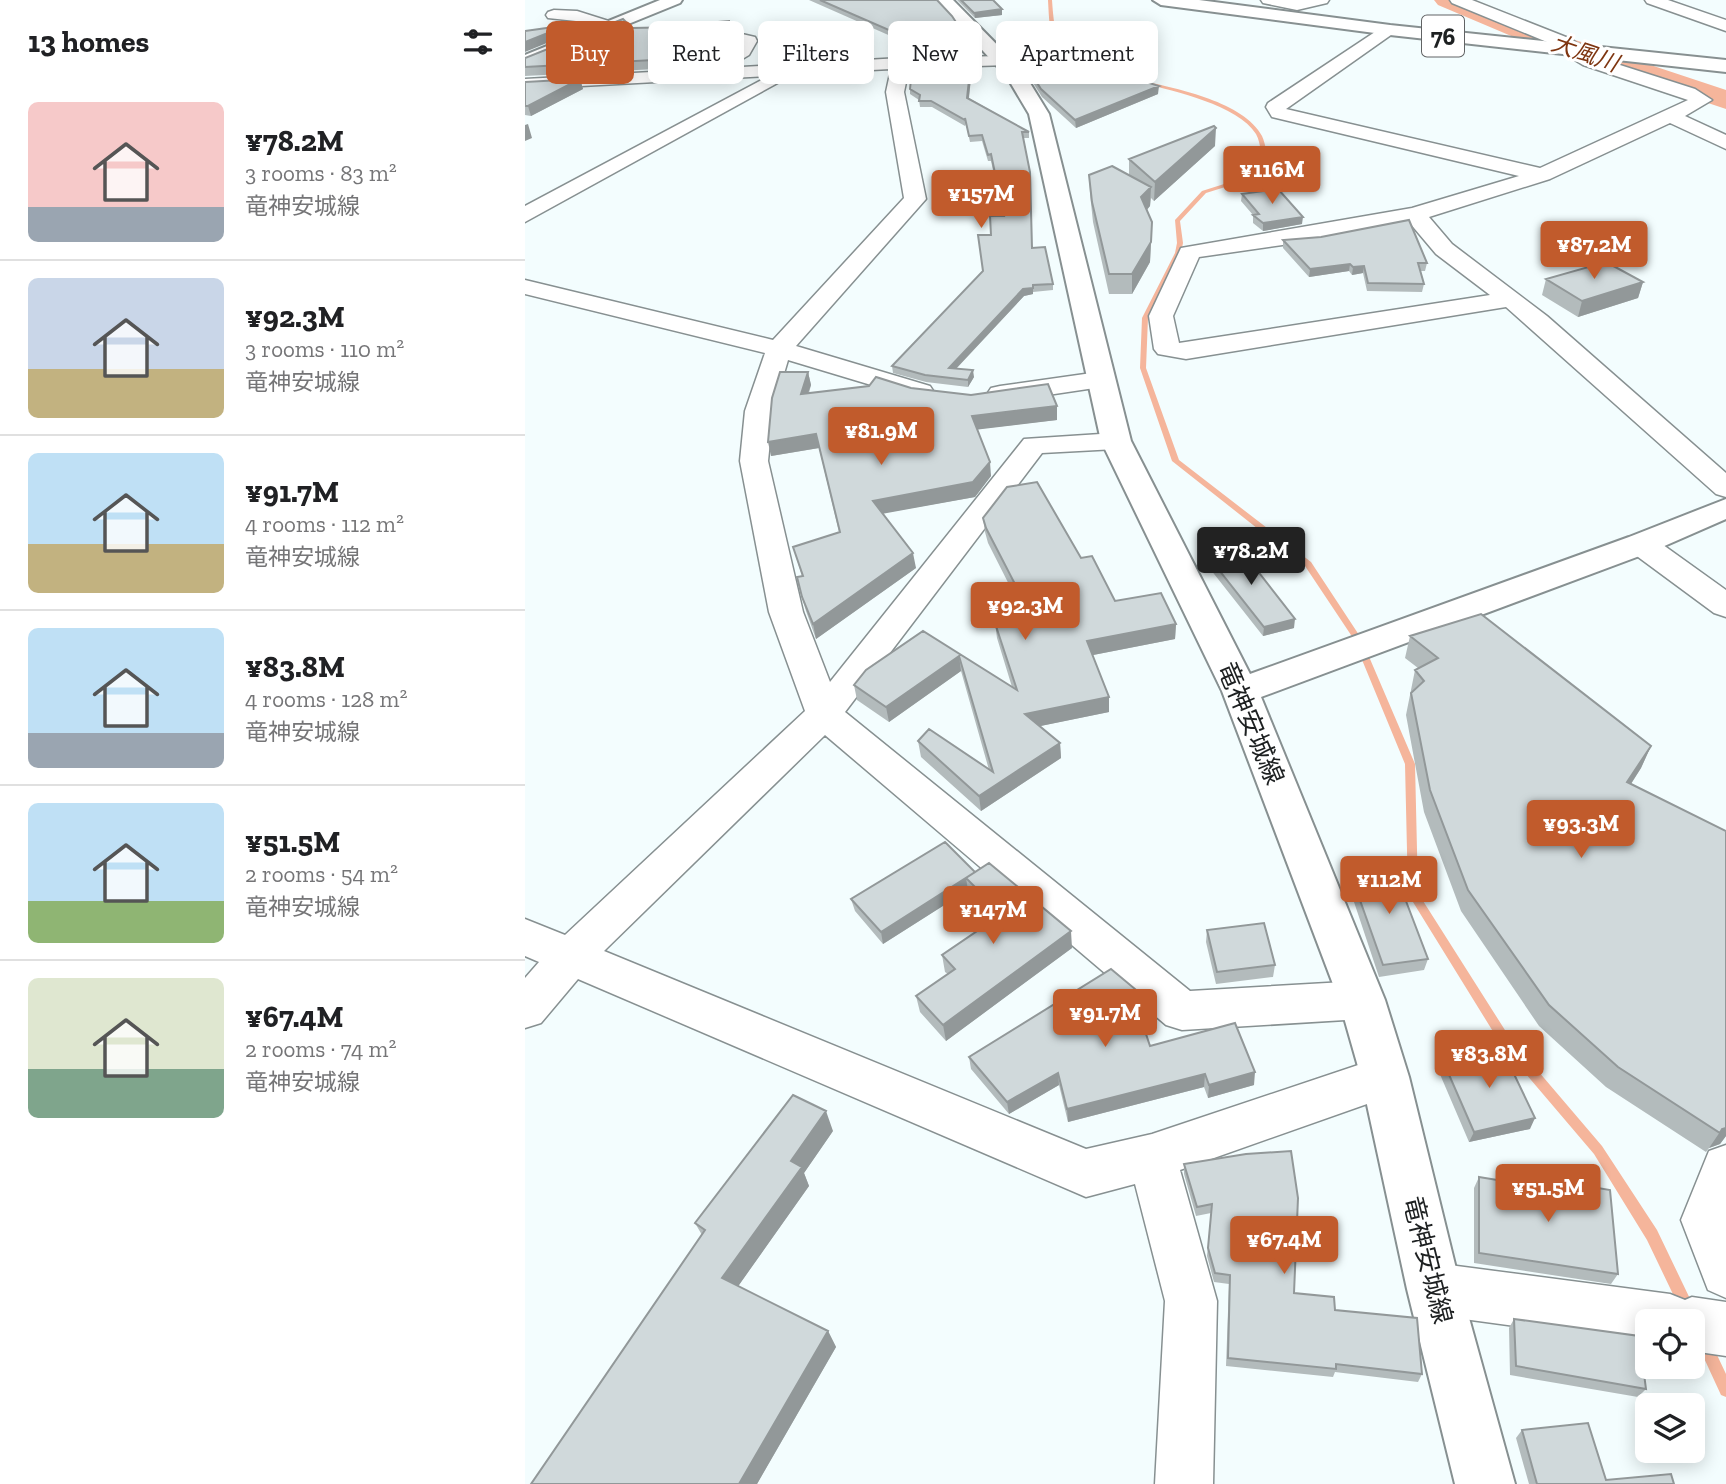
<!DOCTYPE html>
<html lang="en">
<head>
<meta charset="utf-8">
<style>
	:root { --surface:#fff; --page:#f2f2f2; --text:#202124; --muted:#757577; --line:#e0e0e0; --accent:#c15b2c }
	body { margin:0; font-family:"Zilla Slab","Noto Sans JP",serif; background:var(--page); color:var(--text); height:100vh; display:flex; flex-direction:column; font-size:26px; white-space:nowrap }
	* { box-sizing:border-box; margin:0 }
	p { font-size:23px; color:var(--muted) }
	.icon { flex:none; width:38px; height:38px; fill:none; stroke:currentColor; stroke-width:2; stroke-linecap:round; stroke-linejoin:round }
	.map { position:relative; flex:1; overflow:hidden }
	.drawer { display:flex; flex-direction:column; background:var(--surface); width:525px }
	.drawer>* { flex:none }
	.banner { position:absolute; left:21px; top:21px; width:665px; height:63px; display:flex; gap:14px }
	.controls { position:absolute; left:1110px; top:1309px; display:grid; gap:14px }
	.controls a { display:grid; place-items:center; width:70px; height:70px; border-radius:10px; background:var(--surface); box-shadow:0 4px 18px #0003; font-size:35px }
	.price { position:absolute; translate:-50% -60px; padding:0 16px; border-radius:7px; background:var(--accent); color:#fff; font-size:23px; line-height:46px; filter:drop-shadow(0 2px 4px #0008) }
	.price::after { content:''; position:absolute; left:50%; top:42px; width:21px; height:16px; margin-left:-10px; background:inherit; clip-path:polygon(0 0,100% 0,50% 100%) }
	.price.active { background:#222; color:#fff }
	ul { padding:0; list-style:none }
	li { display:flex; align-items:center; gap:21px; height:175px; padding:0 28px }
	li+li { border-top:2px solid var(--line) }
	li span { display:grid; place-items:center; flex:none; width:196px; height:140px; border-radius:10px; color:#555 }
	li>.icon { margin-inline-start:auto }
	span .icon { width:84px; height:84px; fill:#fffc; stroke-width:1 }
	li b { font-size:30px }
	h2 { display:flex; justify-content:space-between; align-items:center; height:84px; padding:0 28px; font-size:30px }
	.tag { padding:0 24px; border-radius:10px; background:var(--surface); box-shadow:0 4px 18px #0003; font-size:24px; line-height:63px }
	.tag.active { background:var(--accent); color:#fff }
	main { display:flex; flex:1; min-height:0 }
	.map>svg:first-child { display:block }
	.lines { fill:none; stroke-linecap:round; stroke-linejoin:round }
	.stream { fill:#f5b59b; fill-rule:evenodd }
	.river { fill:#f5b59b; fill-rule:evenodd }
	.minor-casing { stroke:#879091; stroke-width:3 }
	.tertiary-casing { stroke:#879091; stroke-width:4 }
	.primary-casing { stroke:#879091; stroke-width:4 }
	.minor { fill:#fff; fill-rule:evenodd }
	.tertiary { fill:#fff; fill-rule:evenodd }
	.primary { fill:#fff; fill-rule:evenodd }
	.wall { fill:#b3bbbc }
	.shaded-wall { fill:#929899 }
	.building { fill:#d0d9db; stroke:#929899; stroke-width:2 }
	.labels { text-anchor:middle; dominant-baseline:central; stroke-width:6; stroke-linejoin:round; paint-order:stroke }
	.far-water-label { font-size:23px; font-style:italic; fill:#7e3510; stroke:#fff }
	.shield { fill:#fff; stroke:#616364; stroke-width:2 }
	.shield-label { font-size:24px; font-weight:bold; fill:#1d2021 }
	.street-label { font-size:26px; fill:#1d2021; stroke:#fff }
</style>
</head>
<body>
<main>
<section class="drawer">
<h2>13 homes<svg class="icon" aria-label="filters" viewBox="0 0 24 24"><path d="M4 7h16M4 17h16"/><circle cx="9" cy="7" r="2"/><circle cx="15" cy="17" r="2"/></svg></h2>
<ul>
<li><span style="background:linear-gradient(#f6c9c9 75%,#9aa5b1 0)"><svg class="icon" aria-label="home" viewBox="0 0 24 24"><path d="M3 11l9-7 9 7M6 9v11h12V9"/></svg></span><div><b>¥78.2M</b><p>3 rooms · 83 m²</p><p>竜神安城線</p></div></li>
<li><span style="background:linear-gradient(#c9d6e8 65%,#c2b280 0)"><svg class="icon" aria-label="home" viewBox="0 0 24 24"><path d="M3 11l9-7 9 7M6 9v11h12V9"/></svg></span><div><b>¥92.3M</b><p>3 rooms · 110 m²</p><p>竜神安城線</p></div></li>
<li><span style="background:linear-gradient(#bfe0f5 65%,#c2b280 0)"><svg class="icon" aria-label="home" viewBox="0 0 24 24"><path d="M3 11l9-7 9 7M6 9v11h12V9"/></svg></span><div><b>¥91.7M</b><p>4 rooms · 112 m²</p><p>竜神安城線</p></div></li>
<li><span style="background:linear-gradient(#bfe0f5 75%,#9aa5b1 0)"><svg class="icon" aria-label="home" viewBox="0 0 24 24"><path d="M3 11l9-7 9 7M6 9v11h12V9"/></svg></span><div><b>¥83.8M</b><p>4 rooms · 128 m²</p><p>竜神安城線</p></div></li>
<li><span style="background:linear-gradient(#bfe0f5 70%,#8fb573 0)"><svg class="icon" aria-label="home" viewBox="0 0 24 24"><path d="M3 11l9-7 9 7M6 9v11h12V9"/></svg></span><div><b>¥51.5M</b><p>2 rooms · 54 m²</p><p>竜神安城線</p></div></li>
<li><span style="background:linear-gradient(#dfe7d0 65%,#7fa58c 0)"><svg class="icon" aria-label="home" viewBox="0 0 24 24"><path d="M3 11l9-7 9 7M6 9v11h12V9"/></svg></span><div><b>¥67.4M</b><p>2 rooms · 74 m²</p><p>竜神安城線</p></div></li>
</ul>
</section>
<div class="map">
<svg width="1201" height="1484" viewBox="0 0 1201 1484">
	<rect width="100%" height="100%" fill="#f3fdfe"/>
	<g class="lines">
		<path class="stream" d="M523 0H527C531 59 539 58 593 74V76C584 75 574 72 566 69 525 56 525 39 523 0Z
			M619 81C653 89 719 102 737 136 742 147 743 163 742 174L681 193 655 221 658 243 656 253 623 318 621 368 654 460 786 562 836 638 890 764 893 893 985 1038 1077 1146 1132 1230 1168 1305 1170 1310 1168 1315 1163 1317 1158 1315 1122 1240 1069 1154 977 1046 883 894 880 764 828 638 780 566 647 461 615 368 617 318 650 253 652 243 650 220 677 191 737 172C736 160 737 145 731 134 713 105 649 91 617 83Z
			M1179 1336 1184 1338 1201 1374V1397L1196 1395 1172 1343 1174 1338Z"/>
		<path class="river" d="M909 0H944L1023 31 1201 90V109L1003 43 913 5Z"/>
		<defs>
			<path id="minor" d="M736 0H804L802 3 772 10 738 3Z
				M925 0H947L1046 39 1070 57 1170 89 1187 100 1160 116 1201 135V149L1145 123 1025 179 904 217 927 244 1022 316 1201 473V497L1191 494 981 307 661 359 633 354 629 349 624 316 656 248 887 208 994 176 747 117 741 107 743 103 859 26 865 25 873 30 761 109 1015 168 1163 100 1058 65 1043 56 1034 47 927 3ZM884 222 911 254 965 295 654 343 648 316 674 257 793 240Z
				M1120 0H1143L1201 20V31L1122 3Z
				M29 10 52 11 90 23 92 26 84 31 51 21 23 18 21 15 23 12Z
				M217 34 230 37 232 41 224 55 209 64 200 59 214 44 191 45 183 40 191 35Z
				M479 56 488 61 485 65 384 68 379 92 401 199 271 346 405 386 409 392 405 398 396 400 263 360 248 411 243 461 278 612 305 682 499 439 591 433 601 435 605 441 601 447 591 449 517 453 320 712 665 991 837 981 853 987 859 1000 853 1013 837 1019 657 1030 641 1025 300 735 79 951 561 1149 627 1134 860 1056 876 1062 883 1077 876 1092 655 1170 692 1301 688 1484H630L640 1301 610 1184 561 1197 53 979 16 1023 0 1028V978L14 962 0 956V919L40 935 280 711 244 612 215 461 220 411 240 353 0 294V280L248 340 379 198 361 92 366 69 269 74 0 222V206L244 76 0 89V79L376 58Z
				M574 372 583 374 587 380 583 386 475 402 466 400 462 394 466 388 475 386Z
				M1116 535 1127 537 1201 590V617L1189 613 1105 551 1100 544 1105 537Z
				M1201 1145V1298L1183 1290 1156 1220 1184 1151Z
				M909 1263 1145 1294 1160 1300 1167 1297 1201 1302V1356L1167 1351V1321H1122V1344L909 1315 891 1307 883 1289 891 1271Z"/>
			<path id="tertiary" d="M135 0H157L155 3 0 66V55Z
				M411 0H428L497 70 524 114 606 441 725 674 1104 537 1201 499V519L1128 551 736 697 860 1000 884 1077 936 1289 990 1484H930L882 1289 836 1077 814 1000 697 691 576 441 504 114 482 77Z"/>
			<path id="primary" d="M628 0H674L865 25 1201 60V72L865 35 636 5Z"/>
		</defs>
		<use href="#minor" class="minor-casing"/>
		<use href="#tertiary" class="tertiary-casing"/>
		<use href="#primary" class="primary-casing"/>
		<use href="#minor" class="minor"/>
		<use href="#tertiary" class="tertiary"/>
		<use href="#primary" class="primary"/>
	</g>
	<path class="wall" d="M284 0H412L448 48 449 54 385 55 384 50 386 45Z
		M432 0H468L477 15 450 18Z
		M158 27 206 30 190 33 185 36 188 38 208 47 202 54 203 56 205 65 0 76V58L107 28Z
		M385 69H447L444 98 504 132V138H498L507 248 528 284V290L508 292V294L499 296 431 369 449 377 443 387 401 382 368 373 367 366 458 271 466 235 478 216 466 161H463L457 141 445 142 441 124 440 126 407 107H395L394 100 385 94V89L387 74H385Z
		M504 70 571 76 633 94 551 128 517 97 505 78Z
		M55 79 58 89 6 116 0 115V82Z
		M690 146 629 201 626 198 625 206 622 210 627 222 625 262 607 294H584L568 222 565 194 564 175H604V159Z
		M717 194 777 224 738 231 728 223V215L716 201Z
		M758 240 902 263 900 271H895L899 284 897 292 842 291 838 273 827 275 824 271 784 277 758 248Z
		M1021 279 1118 282 1113 298 1053 317 1017 295Z
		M283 372 286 385 284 393 386 388 532 420 452 429 466 476 450 497 358 513 391 568 291 639 281 611 277 597V576L268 547 314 532 294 448 246 456Z
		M458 518 556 558 590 601 651 624 650 639 568 655 584 712 515 726 535 743 536 758 456 811 396 757 393 741 464 770 436 671 364 722 332 700 329 685 398 631 487 687 472 638 470 623 501 618 463 543 460 532Z
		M683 556 769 628 738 636 682 565Z
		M885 636 1126 746 1116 768 1106 784 1201 831V1136L1195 1144 1184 1148 1181 1152 1081 1087 1014 1026 936 911 899 812 881 715 890 670 893 668 880 658Z
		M450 872 547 948 421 1041 395 1012 391 996 423 974 420 972 417 955 468 920 444 895 443 890 358 944 330 911 326 899Z
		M825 872 903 959 899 970 854 977 823 884Z
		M682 930 750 965 748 977 691 984 681 942Z
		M616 994V1007L613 1009 625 1046 729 1085 683 1098 679 1087 543 1122 534 1085 484 1114 446 1069 444 1057Z
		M918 1061 1005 1129 944 1142 914 1072Z
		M308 1131 279 1173 284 1186 213 1286 303 1331 311 1347 232 1484H6L177 1235 170 1223Z
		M659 1164 769 1293 810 1310 897 1374 893 1382 810 1372 808 1377 701 1366 704 1284 689 1282 682 1256 686 1213 671 1216 659 1174Z
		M954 1177 1010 1187 1015 1178 1093 1274 1086 1284 949 1263V1188Z
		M989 1319 1121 1389 1113 1397 985 1375 984 1328Z
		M997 1430 1081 1480 1149 1484H1004L991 1438Z"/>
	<path class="shaded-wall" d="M477 9V15L450 18 449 13Z
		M205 21 206 30 190 33 181 39 179 30 188 24Z
		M43 25 46 33 0 52V42Z
		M206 38 208 47 200 56 195 50Z
		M446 63 447 69 443 104 442 98Z
		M55 79 58 89 6 116 3 106Z
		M634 86 633 94 551 128 550 120Z
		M3 124 7 138 0 141V125Z
		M691 128 690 146 629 201 630 182Z
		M626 187 625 206 616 216V197Z
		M778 217 777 224 738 231V223Z
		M627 222 625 262 607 294V274Z
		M825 264 824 271 784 277 785 269Z
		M839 266 838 273 827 275 828 267Z
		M1118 282 1113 298 1053 317 1057 301Z
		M508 288V294L499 296 425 375 424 368 498 289Z
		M448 370 449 377 443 387V380Z
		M283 372 286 385 278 407 276 394Z
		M532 406V420L449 430 447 416Z
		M291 434 294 448 246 456 243 442Z
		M465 462 466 476 450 497 351 515 348 501Z
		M388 553 391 568 291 639 288 624Z
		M770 619 769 628 738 636 739 627Z
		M651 624 650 639 563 656 562 641Z
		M434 656 436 671 364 722 361 707Z
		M584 697V712L501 729 500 714Z
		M535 743 536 758 456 811 454 796Z
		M1126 746 1116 768 1093 804 1102 782Z
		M441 878 443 890 358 944 356 932Z
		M546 931 547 948 421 1041 418 1025Z
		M616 994V1007L609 1011V998Z
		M730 1072 729 1085 683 1098 684 1085Z
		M533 1073 534 1085 484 1114 482 1102Z
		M680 1074 679 1087 543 1122 542 1109Z
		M301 1111 308 1131 279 1173 284 1186 207 1295 197 1278 266 1161Z
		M1010 1118 1005 1129 944 1142 949 1132Z
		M1201 1128V1136L1195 1144 1184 1148 1197 1129Z
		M303 1331 311 1347 232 1484H214Z"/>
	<path class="building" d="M295 0H412L427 16 448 48 384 50 387 40Z
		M436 0H468L477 9 449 13Z
		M98 19 107 28 158 27V25L205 21 188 24 179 30 188 38H206L195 50 203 56 0 67V58Z
		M43 25 0 42V31Z
		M533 62 571 76 583 70 634 86 550 120 516 89 504 70Z
		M446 63 442 98 504 132H497L505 172 507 248 520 247 528 284 508 285V288L498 289 424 368 448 370 443 380 400 375 367 366 458 271 453 235H466L465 216H479L466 154 463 155 457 135 444 136 440 118V120L406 101H394L395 95 385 89 387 69H385L386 65Z
		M55 79 3 106H0V82Z
		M689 126 691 128 630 182 604 159Z
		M587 166 626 187 616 197 627 222 626 242 607 274H584L567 202 564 175Z
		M753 189 778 217 738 223 728 215 734 214 717 194Z
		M884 220 902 263H893L899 284 843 283 839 266 828 267 825 264 785 269 758 240 796 237Z
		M1081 262 1118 282 1057 301 1021 279Z
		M255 372H283L276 394 344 386 351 377 386 388 446 395 523 384 532 406 447 416 465 462 448 482 348 501 388 553 288 624 277 597 272 577 278 576 268 547 315 532 291 434 243 442 247 398Z
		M512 482 556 558 567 556 590 601 636 593 651 624 562 641 584 697 500 714 535 743 454 796 393 741 404 729 468 772 434 656 361 707 329 685 341 670 398 631 492 690 470 623 507 617 461 528 458 518 482 487Z
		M714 547 770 619 739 627 683 556Z
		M956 614 1126 746 1102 782 1201 831V1128L1197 1129 1195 1133 1093 1067 1024 1005 943 890 905 790 886 693 899 681 890 670 913 658 885 636Z
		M420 842 450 872 356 932 326 899Z
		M464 863 546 931 418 1025 391 996 430 969 417 955 477 914 441 878Z
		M868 867 903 959 858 965 825 872Z
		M739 923 750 965 692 972 682 930Z
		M586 969 616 994 609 998 625 1046 710 1023 730 1072 684 1085 680 1074 542 1109 533 1073 482 1102 444 1057Z
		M977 1049 1010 1118 949 1132 918 1061Z
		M268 1095 301 1111 266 1161 277 1167 197 1278 303 1331 214 1484H6L180 1230 170 1223Z
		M766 1151 773 1198 769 1293 809 1297 810 1310 892 1318 897 1374 811 1364V1369L703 1358 705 1275 690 1273 683 1248 687 1204 672 1207 659 1164 721 1154Z
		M954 1177 1015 1187V1178L1085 1190 1093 1274 954 1253Z
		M989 1319 1114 1336 1121 1389 991 1366Z
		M1063 1423 1081 1480 1146 1474 1149 1484H1012L997 1430Z"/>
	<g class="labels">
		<g class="far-water-label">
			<text transform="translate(1060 53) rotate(19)">大風川</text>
		</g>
		<rect class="shield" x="897" y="15.5" width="42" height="41" rx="5"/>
		<g class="shield-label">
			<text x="918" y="36">76</text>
		</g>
		<g class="street-label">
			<text transform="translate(726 723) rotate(67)">竜神安城線</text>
			<text transform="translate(903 1260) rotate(76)">竜神安城線</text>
		</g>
	</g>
</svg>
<div class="controls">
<a><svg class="icon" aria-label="locate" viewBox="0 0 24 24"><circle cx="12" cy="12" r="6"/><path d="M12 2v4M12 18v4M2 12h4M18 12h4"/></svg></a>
<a><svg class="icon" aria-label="layers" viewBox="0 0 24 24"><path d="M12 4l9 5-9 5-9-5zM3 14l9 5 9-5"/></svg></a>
</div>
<b class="price" style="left:747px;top:206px">¥116M</b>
<b class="price" style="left:456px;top:230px">¥157M</b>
<b class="price" style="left:1069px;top:281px">¥87.2M</b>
<b class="price" style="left:356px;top:467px">¥81.9M</b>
<b class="price active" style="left:726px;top:587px">¥78.2M</b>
<b class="price" style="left:500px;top:642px">¥92.3M</b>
<b class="price" style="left:1056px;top:860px">¥93.3M</b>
<b class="price" style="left:864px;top:916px">¥112M</b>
<b class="price" style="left:468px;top:946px">¥147M</b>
<b class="price" style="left:580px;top:1049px">¥91.7M</b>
<b class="price" style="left:964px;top:1090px">¥83.8M</b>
<b class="price" style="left:1023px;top:1224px">¥51.5M</b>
<b class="price" style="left:759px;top:1276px">¥67.4M</b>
<div class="banner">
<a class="tag active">Buy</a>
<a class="tag">Rent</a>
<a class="tag">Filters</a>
<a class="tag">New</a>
<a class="tag">Apartment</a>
</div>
</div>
</main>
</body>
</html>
